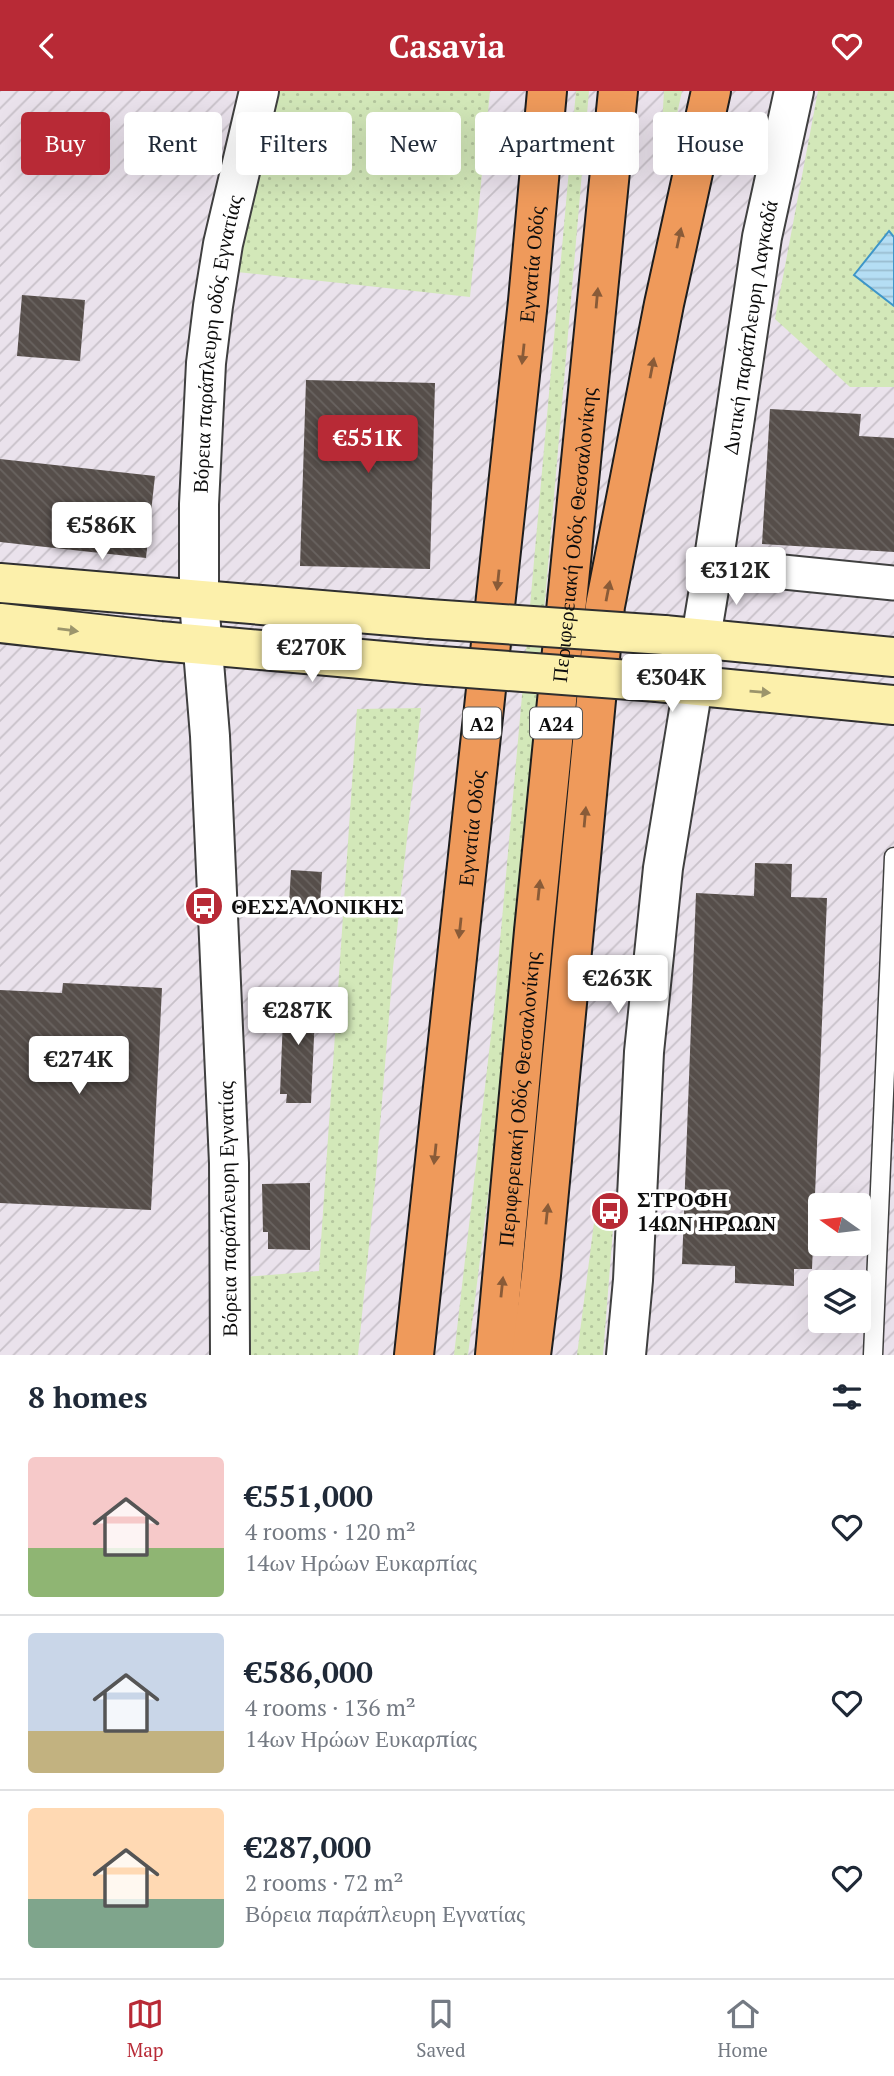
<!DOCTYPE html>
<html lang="en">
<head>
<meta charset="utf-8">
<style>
	:root { --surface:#fff; --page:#f2f2f3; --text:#1f2937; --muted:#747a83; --line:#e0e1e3; --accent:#b82a36 }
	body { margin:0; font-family:"PT Serif",serif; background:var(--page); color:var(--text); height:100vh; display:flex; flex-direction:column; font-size:26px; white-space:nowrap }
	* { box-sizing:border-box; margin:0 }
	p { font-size:23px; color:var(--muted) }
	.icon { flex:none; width:38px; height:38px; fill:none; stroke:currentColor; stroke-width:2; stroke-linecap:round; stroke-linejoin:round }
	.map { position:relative; height:1264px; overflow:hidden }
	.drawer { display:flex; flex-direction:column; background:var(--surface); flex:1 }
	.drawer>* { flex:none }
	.hud { position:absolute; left:21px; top:21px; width:852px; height:63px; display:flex; gap:14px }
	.needle { width:46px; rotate:284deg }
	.buttons { position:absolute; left:808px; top:1102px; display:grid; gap:14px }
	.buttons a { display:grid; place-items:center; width:63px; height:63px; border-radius:7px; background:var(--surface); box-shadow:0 7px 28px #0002; font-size:35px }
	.price { position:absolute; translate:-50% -60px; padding:0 16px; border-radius:7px; background:#fff; color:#222; font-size:23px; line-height:46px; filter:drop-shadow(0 2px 4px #0008) }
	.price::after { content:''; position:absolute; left:50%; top:42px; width:21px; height:16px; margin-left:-10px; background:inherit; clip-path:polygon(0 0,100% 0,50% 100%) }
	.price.selected { background:var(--accent); color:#fff }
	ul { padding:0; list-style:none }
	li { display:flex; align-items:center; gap:21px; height:175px; padding:0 28px }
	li+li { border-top:2px solid var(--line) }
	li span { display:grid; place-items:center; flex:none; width:196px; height:140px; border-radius:7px; color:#555 }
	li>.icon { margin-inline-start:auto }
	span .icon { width:84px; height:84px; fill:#fffc; stroke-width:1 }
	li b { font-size:30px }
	h2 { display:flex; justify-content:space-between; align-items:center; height:84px; padding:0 28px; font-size:30px }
	.tag { padding:0 24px; border-radius:7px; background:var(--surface); box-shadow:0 7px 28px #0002; font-size:24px; line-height:63px }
	.tag.selected { background:var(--accent); color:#fff }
	header { display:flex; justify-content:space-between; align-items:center; height:91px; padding:0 28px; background:var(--accent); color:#fff; font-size:32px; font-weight:600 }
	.menu { display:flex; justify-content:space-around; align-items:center; height:98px; border-top:2px solid var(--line); background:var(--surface); font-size:19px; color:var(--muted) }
	.menu a { display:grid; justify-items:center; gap:4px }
	.menu .selected { color:var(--accent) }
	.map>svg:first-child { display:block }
	.industrial { fill:url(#industrial-furrows); fill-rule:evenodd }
	.grass { fill:url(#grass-dots) }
	.water { fill:url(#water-rules); stroke:#3e96c8; stroke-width:2 }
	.building { fill:url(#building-back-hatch) }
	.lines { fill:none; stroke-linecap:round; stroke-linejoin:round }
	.service-casing { stroke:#404040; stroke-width:21 }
	.minor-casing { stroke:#404040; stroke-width:37 }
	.tertiary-casing { stroke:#404040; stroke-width:42 }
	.secondary-casing { stroke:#2f2f2f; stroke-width:42 }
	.motorway-casing { stroke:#1e1e1e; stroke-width:42 }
	.service { stroke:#fff; stroke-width:18 }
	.minor { stroke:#fff; stroke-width:33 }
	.tertiary { stroke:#fff; stroke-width:38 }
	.secondary { stroke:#fcf0ab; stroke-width:38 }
	.motorway { stroke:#ef9a5b; stroke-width:38 }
	.secondary-bridge-casing { stroke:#2f2f2f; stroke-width:42; stroke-linecap:butt }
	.secondary-bridge { stroke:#fcf0ab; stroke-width:38 }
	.oneway { fill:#895b38 }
	.oneway2 { fill:#9c956c }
	.labels { text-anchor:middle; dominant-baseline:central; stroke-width:7; stroke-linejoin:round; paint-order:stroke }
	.shield { fill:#fff; stroke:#565656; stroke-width:2 }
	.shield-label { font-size:19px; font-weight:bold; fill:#0d0d0d }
	.street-label { font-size:21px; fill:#0d0d0d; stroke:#fff }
	.poi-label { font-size:21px; font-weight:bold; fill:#0d0d0d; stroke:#fff; text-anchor:start }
</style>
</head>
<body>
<header><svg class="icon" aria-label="back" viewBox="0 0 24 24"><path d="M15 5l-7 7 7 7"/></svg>Casavia<svg class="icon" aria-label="heart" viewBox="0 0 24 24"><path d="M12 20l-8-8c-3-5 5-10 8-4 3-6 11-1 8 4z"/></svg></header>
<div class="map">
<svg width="894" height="1264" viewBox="0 0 894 1264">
	<defs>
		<pattern id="industrial-furrows" width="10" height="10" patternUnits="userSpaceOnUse" patternTransform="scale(1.75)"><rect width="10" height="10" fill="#eae2ec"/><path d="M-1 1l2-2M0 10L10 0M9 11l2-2" fill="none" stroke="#c8c1c9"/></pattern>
		<pattern id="grass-dots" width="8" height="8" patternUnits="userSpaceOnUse" patternTransform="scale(1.75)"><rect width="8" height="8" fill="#d3e8b9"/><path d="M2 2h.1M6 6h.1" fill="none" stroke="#b4c69e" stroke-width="1.8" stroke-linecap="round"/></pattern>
		<pattern id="water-rules" width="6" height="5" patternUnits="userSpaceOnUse" patternTransform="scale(1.75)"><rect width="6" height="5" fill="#b5def4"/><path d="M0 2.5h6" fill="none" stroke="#9abdd0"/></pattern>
		<pattern id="building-back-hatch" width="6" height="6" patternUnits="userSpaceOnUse" patternTransform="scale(1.75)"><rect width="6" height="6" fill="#564e4a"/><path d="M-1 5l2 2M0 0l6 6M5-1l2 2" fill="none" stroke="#696360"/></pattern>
	</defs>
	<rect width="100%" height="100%" fill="#fefbee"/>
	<path class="industrial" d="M0 0H894V1264H0ZM821 1115H859V1153H821ZM821 1192H859V1230H821Z"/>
	<path class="grass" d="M278 0H490L470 206 237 181 257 79Z
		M576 0H589L506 961 468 1264H454L494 918Z
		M664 0H682L673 42 662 34Z
		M818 0H894V296H850L775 228Z
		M421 617 393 877 376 1083 358 1264H245V1186L319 1180 357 618Z
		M595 1124 614 1125 603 1264H577Z"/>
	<path class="water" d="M889 140 894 146V215L854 184Z"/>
	<path class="building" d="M22 204 85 209 80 270 17 265Z
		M306 289 435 292 430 478 300 475Z
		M770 318 861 323 859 345 894 347V461L762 453Z
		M0 368 155 385 146 467 0 451Z
		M755 772 792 773 791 806 827 807 812 1178H794V1195L735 1192V1175L682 1173 696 802 754 805Z
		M291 779 322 781 320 814 289 812Z
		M63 892 162 897 151 1119 0 1112V899L62 902Z
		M284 901 316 902 311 1012H286L287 1003H280Z
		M310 1092V1159L268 1158V1141H263L262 1093Z"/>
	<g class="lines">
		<defs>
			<path id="service" d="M873 1264 894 766"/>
			<path id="minor" d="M713 474 894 492"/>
			<g id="tertiary">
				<path id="s1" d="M230 1264 229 1072 210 645 199 510V413L206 272 213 215 223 153 259 0"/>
				<path id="s2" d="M626 1264 633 1189 644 961 663 777 713 474 762 146 794 0"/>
			</g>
			<path id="secondary" d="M0 492 429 528
				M0 532 160 550 428 574
				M664 544 894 566
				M657 591 894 614"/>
			<g id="motorway">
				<path id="s3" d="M414 1264 528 210 547 0"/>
				<path id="s4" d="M495 1264 534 840 618 0"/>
				<path d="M531 1264 541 1184 605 515 664 213 711 0"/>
			</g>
		</defs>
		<use href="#service" class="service-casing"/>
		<use href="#minor" class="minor-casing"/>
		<use href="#tertiary" class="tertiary-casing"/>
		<use href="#secondary" class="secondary-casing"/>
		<use href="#motorway" class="motorway-casing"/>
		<use href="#service" class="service"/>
		<use href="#minor" class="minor"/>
		<use href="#tertiary" class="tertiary"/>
		<use href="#secondary" class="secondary"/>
		<use href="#motorway" class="motorway"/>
		<defs>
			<path id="secondary-bridge" d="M429 528 664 544
				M428 574 657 591"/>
		</defs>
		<use href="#secondary-bridge" class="secondary-bridge-casing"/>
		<use href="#secondary-bridge" class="secondary-bridge"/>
	</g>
	<defs><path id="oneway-solid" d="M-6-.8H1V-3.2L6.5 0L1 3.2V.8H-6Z" transform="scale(1.75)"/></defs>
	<g class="oneway">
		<use href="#oneway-solid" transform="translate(679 147) rotate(-78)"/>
		<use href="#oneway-solid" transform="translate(597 207) rotate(-85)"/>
		<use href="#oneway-solid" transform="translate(523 263) rotate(96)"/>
		<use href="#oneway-solid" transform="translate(652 277) rotate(-79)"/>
		<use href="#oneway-solid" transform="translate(498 489) rotate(96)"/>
		<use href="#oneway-solid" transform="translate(608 500) rotate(-79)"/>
		<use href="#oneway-solid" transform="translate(585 726) rotate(-85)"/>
		<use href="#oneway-solid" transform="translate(539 799) rotate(-84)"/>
		<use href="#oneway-solid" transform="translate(460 837) rotate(96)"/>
		<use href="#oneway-solid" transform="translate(435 1063) rotate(96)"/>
		<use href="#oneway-solid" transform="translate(547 1123) rotate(-84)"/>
		<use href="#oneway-solid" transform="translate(502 1196) rotate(-84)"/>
	</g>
	<g class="oneway2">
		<use href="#oneway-solid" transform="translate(68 539) rotate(7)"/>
		<use href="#oneway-solid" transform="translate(760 601) rotate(5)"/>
	</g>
	<defs>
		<symbol id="bus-disc" viewBox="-11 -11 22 22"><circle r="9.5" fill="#b82a36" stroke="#fff"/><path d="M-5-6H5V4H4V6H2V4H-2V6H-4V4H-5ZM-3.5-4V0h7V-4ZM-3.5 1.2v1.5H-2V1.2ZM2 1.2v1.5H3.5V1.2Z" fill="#fff"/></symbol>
	</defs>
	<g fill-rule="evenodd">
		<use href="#bus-disc" x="182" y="793" width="44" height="44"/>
		<use href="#bus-disc" x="588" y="1098" width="44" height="44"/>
	</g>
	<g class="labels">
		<g class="shield">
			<rect x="463" y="616.5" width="38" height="31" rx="5"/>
			<rect x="530" y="616.5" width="52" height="31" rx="5"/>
		</g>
		<g class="shield-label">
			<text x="482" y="632">Α2</text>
			<text x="556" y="632">Α24</text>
		</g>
		<g class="street-label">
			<text stroke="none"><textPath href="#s3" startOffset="1097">Εγνατία Οδός</textPath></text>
			<text stroke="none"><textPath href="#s2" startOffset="1036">Δυτική παράπλευρη Λαγκαδά</textPath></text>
			<text stroke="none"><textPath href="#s1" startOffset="1013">Βόρεια παράπλευρη οδός Εγνατίας</textPath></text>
			<text stroke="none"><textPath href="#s4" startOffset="824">Περιφερειακή Οδός Θεσσαλονίκης</textPath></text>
			<text stroke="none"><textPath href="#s3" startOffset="530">Εγνατία Οδός</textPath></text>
			<text stroke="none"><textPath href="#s4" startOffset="257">Περιφερειακή Οδός Θεσσαλονίκης</textPath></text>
			<text transform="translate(227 1118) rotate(-91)">Βόρεια παράπλευρη Εγνατίας</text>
		</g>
		<g class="poi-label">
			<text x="231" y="815">ΘΕΣΣΑΛΟΝΙΚΗΣ</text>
			<text x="637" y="1108">ΣΤΡΟΦΗ<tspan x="637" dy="24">14ΩΝ ΗΡΩΩΝ</tspan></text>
		</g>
	</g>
</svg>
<div class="buttons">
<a><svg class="needle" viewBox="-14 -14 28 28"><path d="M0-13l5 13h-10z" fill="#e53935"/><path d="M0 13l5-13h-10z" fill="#747a83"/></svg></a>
<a><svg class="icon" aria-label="layers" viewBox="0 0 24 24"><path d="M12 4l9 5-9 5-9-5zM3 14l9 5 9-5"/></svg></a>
</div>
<b class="price selected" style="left:368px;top:384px">€551K</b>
<b class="price" style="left:102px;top:471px">€586K</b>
<b class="price" style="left:736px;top:516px">€312K</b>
<b class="price" style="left:312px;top:593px">€270K</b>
<b class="price" style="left:672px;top:623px">€304K</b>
<b class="price" style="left:618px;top:924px">€263K</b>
<b class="price" style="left:298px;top:956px">€287K</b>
<b class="price" style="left:79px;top:1005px">€274K</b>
<div class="hud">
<a class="tag selected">Buy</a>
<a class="tag">Rent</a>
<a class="tag">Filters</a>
<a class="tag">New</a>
<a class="tag">Apartment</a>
<a class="tag">House</a>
</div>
</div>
<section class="drawer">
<h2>8 homes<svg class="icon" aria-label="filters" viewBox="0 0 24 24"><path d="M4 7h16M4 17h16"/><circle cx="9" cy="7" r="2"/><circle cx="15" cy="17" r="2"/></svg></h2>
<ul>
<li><span style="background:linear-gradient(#f6c9c9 65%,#8fb573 0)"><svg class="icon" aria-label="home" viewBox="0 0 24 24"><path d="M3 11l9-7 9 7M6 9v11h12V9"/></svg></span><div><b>€551,000</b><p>4 rooms · 120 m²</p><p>14ων Ηρώων Ευκαρπίας</p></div><svg class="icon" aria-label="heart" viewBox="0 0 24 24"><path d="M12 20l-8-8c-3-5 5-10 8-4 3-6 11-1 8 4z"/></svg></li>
<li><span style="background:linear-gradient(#c9d6e8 70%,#c2b280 0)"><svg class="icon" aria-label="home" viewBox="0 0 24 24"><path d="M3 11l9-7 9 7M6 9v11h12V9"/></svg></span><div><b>€586,000</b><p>4 rooms · 136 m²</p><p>14ων Ηρώων Ευκαρπίας</p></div><svg class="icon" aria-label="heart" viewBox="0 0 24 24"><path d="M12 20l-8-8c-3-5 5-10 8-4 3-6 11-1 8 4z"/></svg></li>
<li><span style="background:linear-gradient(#ffd9b3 65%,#7fa58c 0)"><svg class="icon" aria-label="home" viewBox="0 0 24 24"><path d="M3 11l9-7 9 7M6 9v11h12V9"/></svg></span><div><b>€287,000</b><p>2 rooms · 72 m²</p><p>Βόρεια παράπλευρη Εγνατίας</p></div><svg class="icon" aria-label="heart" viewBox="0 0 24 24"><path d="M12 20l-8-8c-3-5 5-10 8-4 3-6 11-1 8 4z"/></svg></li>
</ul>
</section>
<nav class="menu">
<a class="selected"><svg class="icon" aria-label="map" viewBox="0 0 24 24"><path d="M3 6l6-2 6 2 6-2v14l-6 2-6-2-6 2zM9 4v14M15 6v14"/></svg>Map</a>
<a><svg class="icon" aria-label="saved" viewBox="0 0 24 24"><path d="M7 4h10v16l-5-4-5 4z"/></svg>Saved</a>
<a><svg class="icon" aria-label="home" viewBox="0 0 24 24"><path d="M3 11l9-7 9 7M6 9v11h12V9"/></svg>Home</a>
</nav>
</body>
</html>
